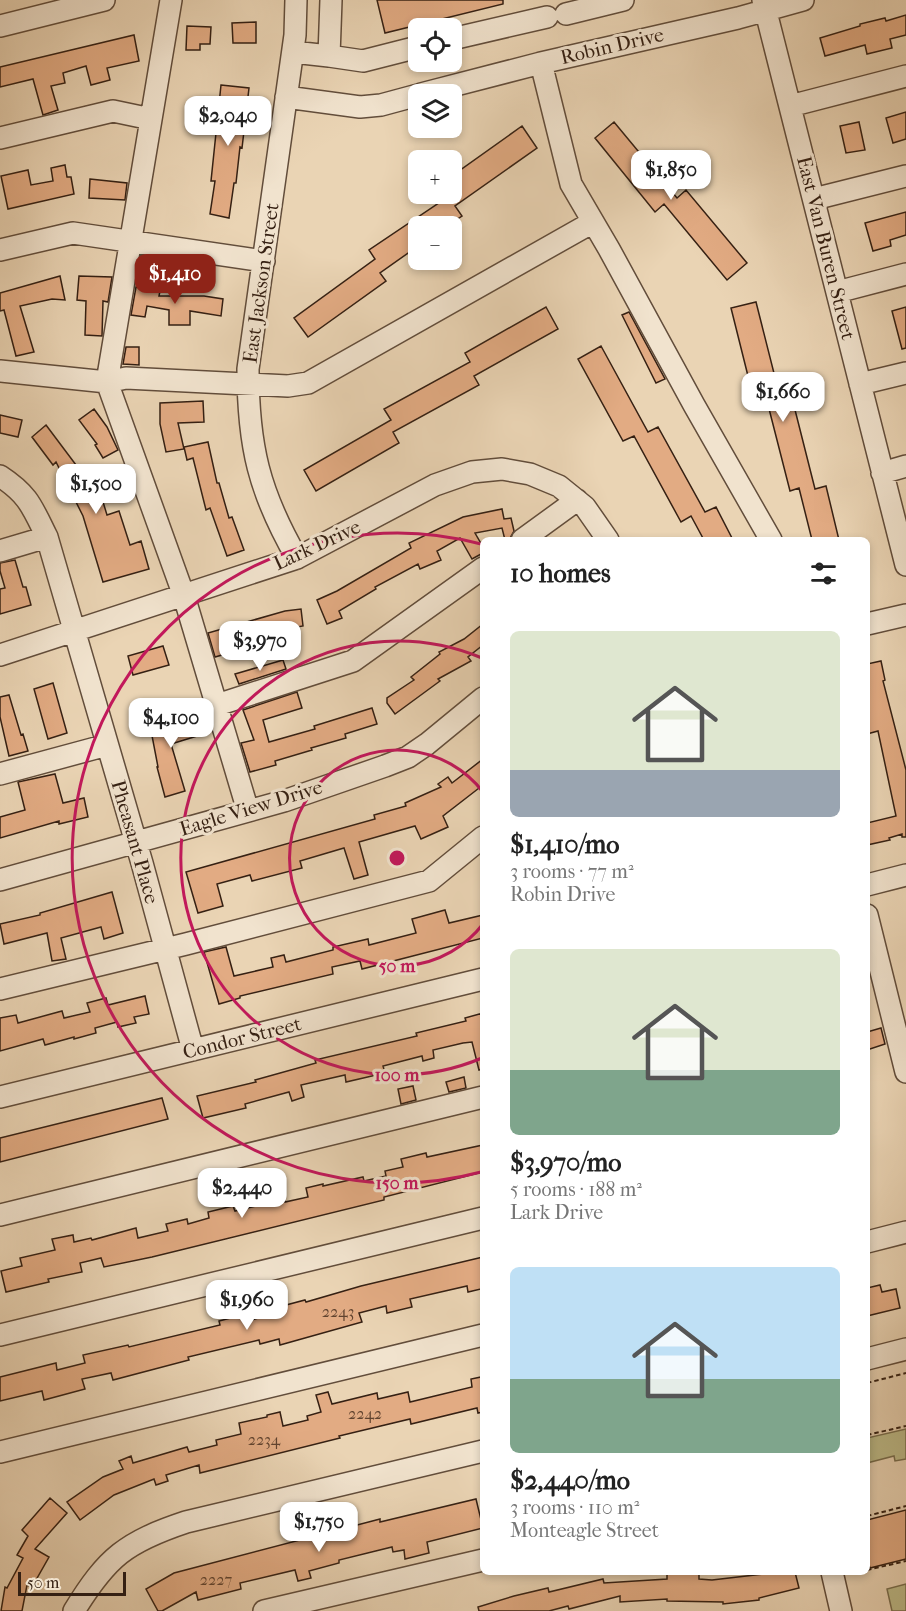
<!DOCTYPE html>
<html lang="en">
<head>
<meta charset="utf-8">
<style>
	:root { --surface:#fff; --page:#f6f6f6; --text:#222; --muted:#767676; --accent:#8f2418 }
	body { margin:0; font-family:"IM FELL French Canon",serif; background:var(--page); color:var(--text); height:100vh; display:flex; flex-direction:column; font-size:22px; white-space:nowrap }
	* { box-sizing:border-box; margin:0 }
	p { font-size:20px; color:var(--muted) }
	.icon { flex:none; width:33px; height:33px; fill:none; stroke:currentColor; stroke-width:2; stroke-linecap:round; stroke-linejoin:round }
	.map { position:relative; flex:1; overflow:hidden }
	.side { position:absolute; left:480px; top:537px; width:390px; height:1038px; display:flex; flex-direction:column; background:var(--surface); border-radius:9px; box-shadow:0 3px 9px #0003 }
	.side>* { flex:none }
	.fabs { position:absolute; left:408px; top:18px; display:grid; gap:12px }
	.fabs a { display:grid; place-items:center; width:54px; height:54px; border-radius:9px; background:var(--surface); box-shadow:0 3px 9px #0003; font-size:30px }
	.scale { position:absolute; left:18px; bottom:15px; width:108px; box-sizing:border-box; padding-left:6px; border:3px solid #352013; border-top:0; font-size:16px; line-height:21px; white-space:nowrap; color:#352013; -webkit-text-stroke:4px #f1e3ce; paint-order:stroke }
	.price { position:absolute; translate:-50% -51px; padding:0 14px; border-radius:12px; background:#fff; color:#222; font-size:20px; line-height:39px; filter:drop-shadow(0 2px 3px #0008) }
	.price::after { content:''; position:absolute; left:50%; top:36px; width:18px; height:14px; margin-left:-9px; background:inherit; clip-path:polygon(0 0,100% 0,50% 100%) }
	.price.current { background:var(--accent); color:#fff }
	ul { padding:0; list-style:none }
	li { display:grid; align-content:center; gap:12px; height:318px; padding:0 30px }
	li span { display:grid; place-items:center; height:186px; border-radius:9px; color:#555 }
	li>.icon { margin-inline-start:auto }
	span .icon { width:108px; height:108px; fill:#fffc; stroke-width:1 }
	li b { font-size:26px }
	h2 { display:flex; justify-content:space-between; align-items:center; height:72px; padding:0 30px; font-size:26px }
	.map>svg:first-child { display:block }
	.green { fill:#bdbb89; stroke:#796e4e; stroke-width:1.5 }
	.building { fill:#e2ab83; stroke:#352013; stroke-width:1.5 }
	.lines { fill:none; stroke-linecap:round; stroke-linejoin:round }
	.minor-casing { stroke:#624d3b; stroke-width:24 }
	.path { stroke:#352013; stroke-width:2; stroke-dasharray:4.5 3; stroke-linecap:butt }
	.minor { stroke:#f1e3ce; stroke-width:21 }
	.ring { fill:none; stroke:#c2185b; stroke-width:3 }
	.labels { text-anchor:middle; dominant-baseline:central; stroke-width:6; stroke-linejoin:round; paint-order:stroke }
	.number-label { font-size:16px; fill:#60432f }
	.street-label { font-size:20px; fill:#352013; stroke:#f1e3ce }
	.centre { fill:#c2185b; stroke:#f1e3ce; stroke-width:3 }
	.ring-label { font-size:18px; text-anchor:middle; font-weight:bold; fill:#c2185b; stroke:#f1e3ce; stroke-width:6; stroke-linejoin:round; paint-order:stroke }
</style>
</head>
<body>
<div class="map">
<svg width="906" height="1611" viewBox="0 0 906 1611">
	<rect width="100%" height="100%" fill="#ead4b4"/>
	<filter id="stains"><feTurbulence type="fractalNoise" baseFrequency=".00333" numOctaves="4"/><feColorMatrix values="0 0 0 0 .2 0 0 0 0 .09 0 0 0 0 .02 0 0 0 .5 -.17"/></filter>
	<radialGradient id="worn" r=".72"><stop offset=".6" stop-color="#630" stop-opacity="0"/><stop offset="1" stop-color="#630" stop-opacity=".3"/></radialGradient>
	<path class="green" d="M906 1429V1459L895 1461 894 1456 867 1463V1438Z
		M906 1584V1611H892L887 1589Z"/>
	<path class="building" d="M377 0H503V4L385 33Z
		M906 15V35L890 39 892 48 867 54 865 45 825 56 820 38 860 26V24L885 18 886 21Z
		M256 22V43H233L232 23Z
		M187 26 211 27 210 44H200V50H186Z
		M134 35 139 61 107 68 110 80 91 85 86 66 63 73 65 83 51 86 58 110 43 115 33 79 0 87V67Z
		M221 85 249 88 242 148 240 147 236 183H234L229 218 210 214 215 181H211Z
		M906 112V139L893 143 886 118Z
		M614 122 677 198 686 190 747 263 727 280 664 204 655 212 595 138Z
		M859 122 865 150 846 153 840 126Z
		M522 126 537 148 455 206 462 216 447 226H418V246L380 273 386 281 308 337 294 318 375 259 369 250 452 194V176Z
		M65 165 67 177H71L74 194 8 209 1 176 28 170 31 185 53 181 51 168Z
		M90 179 127 183 125 200 89 198Z
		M906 212V235L890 240 891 246 873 251 865 223Z
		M60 276 65 300 52 299 20 306 34 352 16 356 4 310 0 311V293Z
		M79 276 112 277 108 302 103 301 102 336 85 335 86 301 77 300Z
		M136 287 160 291 159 296H204L223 299 221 316 190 311V325H169V310L147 306 145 317 131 315Z
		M756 302 780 397 791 394 815 489 826 486 839 540H812L799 488 790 491 766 397 754 400 731 308Z
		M546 307 558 329 474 376 479 385 393 432 399 443 316 491 304 470 391 420 384 409 470 362 465 353Z
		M906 307V348L902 349 892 311Z
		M629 312 665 379 656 383 622 315Z
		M601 346 648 432 658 427 705 512 716 507 733 540H704L691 516 681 522 634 436 623 441 578 359Z
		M126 347H139V365L123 364Z
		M203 401 204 422 178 423 184 449 166 452 160 424V403Z
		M94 409 107 427 118 450 103 458 95 445 97 444 79 420Z
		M0 415 22 420 18 437 0 433Z
		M46 425 82 473 89 469 101 492H100L107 515 119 511 130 545 141 541 149 569 103 582 83 516 56 462 53 465 32 437Z
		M208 442 217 483H219L229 518 232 517 244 550 227 556 210 508 206 510 193 458 187 460 184 447Z
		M502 509 504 519 511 518 514 531 509 540H505L502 528 475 533 483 547V553L472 559 460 538 437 551 441 560 420 569 418 564 375 587 376 589 339 611 342 618 327 624 317 600 337 591 411 548 409 543 463 517Z
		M15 560 23 587H26L31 605 0 614V589L5 588 0 571V563Z
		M301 609 303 626 269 632 271 641 215 657 208 633 285 611Z
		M483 624V645L468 657 471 661 438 679 440 681 395 714 387 703V698L414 680 411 677 440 654 439 652 464 639Z
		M163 646 169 665 133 675 128 656Z
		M283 660 286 669 239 684 235 674Z
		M881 661 885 680 883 681 906 770V837H902V834L889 838 890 840 867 845V823L896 816 878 731 867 734V664Z
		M53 683 67 733 48 739 34 689Z
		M297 692 302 708 263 720 269 742 315 729 314 726 372 708 377 724 345 734 346 738 311 748 312 750 275 761 276 765 250 772 241 743 254 740 243 710Z
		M9 695 21 735 23 734 28 751 9 756 0 717V697Z
		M180 714 183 727 203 721 207 733 171 744 185 791 165 797 157 767H158L149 720Z
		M483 759V785L443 816 448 827 421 839 415 826 359 842 368 875 354 879 344 848 300 861 302 868 252 881 250 875 217 884 223 906 198 913 186 872 375 819 374 815 406 806 405 803 441 787 438 784 448 777 452 783Z
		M55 774 63 803 84 798 88 817 59 824V821L0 838V817L25 810 18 782Z
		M112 892 123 933 104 939 101 927 61 938 66 959 52 961 47 933 4 944 0 924 40 915V913Z
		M445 910 449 923 483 915V938L362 969 360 961 332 967 333 974 240 996V998L219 1004 204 952 226 947 234 976 273 967 271 958 284 955 286 962 333 950V947L368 939 369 945 416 933 412 919Z
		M145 996 149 1014 134 1017 136 1023 118 1027 117 1022 95 1028 96 1033 74 1039V1037L45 1045 43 1039 0 1051V1018L16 1015 18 1023 62 1011 64 1018 90 1012 87 1003 106 998 108 1005Z
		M483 1013V1069L479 1070 472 1042 463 1043 433 1050 434 1058 423 1061 422 1056 383 1066 385 1073 346 1082 345 1075 301 1085 304 1097 292 1101 289 1092 245 1104 246 1108 203 1118 197 1096 256 1082 255 1080 316 1063 315 1060 417 1036 416 1033 466 1021 465 1018Z
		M881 1028 885 1044 867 1050V1032Z
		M464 1077 466 1088 449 1092 446 1082Z
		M413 1086 416 1100 401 1104 398 1089Z
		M162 1098 168 1119 0 1162V1138Z
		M483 1145V1172L384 1197V1200L152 1257 104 1267 101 1258 80 1263 82 1272 48 1279 49 1282 6 1292 1 1271 22 1266 20 1258 55 1250 52 1239 73 1235 74 1242 91 1238 92 1240 136 1228 138 1238 168 1231 166 1224 187 1219 188 1224 209 1218 208 1212 233 1206 235 1211 284 1199 285 1202 308 1197 306 1188 323 1184V1186L363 1177 364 1181 386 1176 385 1171 403 1167 401 1159 426 1153 427 1157Z
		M483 1257 481 1289 468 1292 467 1286 410 1299 412 1307 387 1313 386 1306 359 1313 362 1322 280 1345 279 1339 260 1344 259 1340 188 1357 189 1360 113 1380 111 1373 82 1379 85 1389 44 1400 42 1391 0 1401V1377L56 1363 57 1370 85 1363 83 1355 128 1345 129 1347 220 1325 219 1321 242 1315 244 1322 273 1314 271 1309 305 1300 306 1302 361 1286Z
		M880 1285 882 1292 896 1289 900 1308 867 1316V1288Z
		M481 1377 483 1412 478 1413 477 1408 411 1424 410 1419 339 1436 340 1438 200 1473 199 1465 166 1475 168 1481 156 1485 154 1479 114 1495 80 1520 67 1502 103 1477 123 1469 119 1461 131 1456 133 1463 187 1447 189 1452 217 1445 216 1440 241 1434 239 1423 267 1417V1415L280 1412 283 1426 308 1420 307 1416 321 1412 316 1395 328 1392 332 1404 377 1393 378 1399 408 1392 410 1402 472 1387 471 1379Z
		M50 1498 67 1513 35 1549 49 1557 32 1587 27 1585 22 1611H1L5 1587 7 1588 23 1558 17 1555 28 1536 22 1530Z
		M476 1499 483 1528 427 1542 429 1553 405 1559 404 1550 393 1552 392 1547 339 1560V1563L309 1571 311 1578 298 1581 295 1570 240 1583 241 1589 198 1600 196 1592 162 1611H158L146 1589 174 1573 380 1519V1522Z
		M906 1510V1559L870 1568 867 1557V1520Z
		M763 1572H795L799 1588 759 1598V1600L723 1604V1602L667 1601V1599L620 1602V1596L569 1609 568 1606 549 1611H479L478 1607 514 1596 548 1588 549 1592 603 1579 604 1583 667 1579V1573L699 1574V1579L712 1580 763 1574Z"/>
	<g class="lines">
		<defs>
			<path id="minor" d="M171 0 107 382 184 596 248 811
				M296 0 295 35 248 369C248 446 259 492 297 558
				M331 0 329 56 363 61 418 47
				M763 0 906 565
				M566 14 623 0
				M0 26 104 0
				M452 39 547 17
				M293 52 329 56
				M541 63 571 184 609 249 694 405 771 540
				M421 94 541 63 738 18 803 0
				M286 97 360 107 381 105 418 95
				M790 106 906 76
				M0 138 113 111 151 119
				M814 199 906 176
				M0 250 73 233 264 261
				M837 292 906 274
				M0 371 107 382 126 378 288 386 308 383 593 222
				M860 384 906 373
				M882 473 906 466
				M0 476C29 495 32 507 47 537L142 863 193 1050
				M522 540 577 500
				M0 551 47 537
				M867 624 906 615
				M0 655 297 558 435 485 472 472 502 469 530 474 559 486 585 507 608 540
				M217 705 353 661 483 568
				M0 774 107 745
				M0 880 284 801 385 766 408 757 427 744 483 698
				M867 885 906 875
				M867 915 906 1072
				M0 989 186 944 429 881 483 837
				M0 1097 483 979
				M0 1215 483 1097
				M867 1242 906 1232
				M0 1335 483 1218
				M867 1359 906 1349
				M0 1452 483 1335
				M832 1572 841 1611
				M74 1611C107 1557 126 1542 186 1522L483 1451
				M264 1611 483 1560"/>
		</defs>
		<use href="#minor" class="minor-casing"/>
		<path class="path" d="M867 1383 906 1373
			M867 1435 906 1426
			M867 1516 906 1506
			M867 1570 906 1561"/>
		<use href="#minor" class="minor"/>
	</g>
	<g class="ring">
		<path d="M483 924A108 108 0 1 1 483 792"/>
		<path d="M482 1058A217 217 0 1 1 482 658"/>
		<path d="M481 1172A325 325 0 1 1 481 544"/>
	</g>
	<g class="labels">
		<g class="number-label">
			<text x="338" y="1311">2243</text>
			<text x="365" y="1413">2242</text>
			<text x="264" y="1439">2234</text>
			<text x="216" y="1579">2227</text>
		</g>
		<g class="street-label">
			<text transform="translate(612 46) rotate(-13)">Robin Drive</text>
			<text transform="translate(826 248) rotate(76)">East Van Buren Street</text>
			<text transform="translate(261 283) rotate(-82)">East Jackson Street</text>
			<text transform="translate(317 545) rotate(-25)">Lark Drive</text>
			<text transform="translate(251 808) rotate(-17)">Eagle View Drive</text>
			<text transform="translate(135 842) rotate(74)">Pheasant Place</text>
			<text transform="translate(242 1038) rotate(-14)">Condor Street</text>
		</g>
	</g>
	<circle cx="397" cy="858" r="9" class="centre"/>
	<g class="ring-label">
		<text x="397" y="972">50 m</text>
		<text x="397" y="1081">100 m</text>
		<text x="397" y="1189">150 m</text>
	</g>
	<rect width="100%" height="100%" filter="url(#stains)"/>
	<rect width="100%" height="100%" fill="url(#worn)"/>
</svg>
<div class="fabs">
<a><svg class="icon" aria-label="locate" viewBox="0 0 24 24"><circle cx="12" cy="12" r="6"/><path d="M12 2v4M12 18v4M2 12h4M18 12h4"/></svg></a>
<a><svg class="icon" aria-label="layers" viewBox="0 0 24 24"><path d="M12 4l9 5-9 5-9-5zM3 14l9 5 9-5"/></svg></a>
<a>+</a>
<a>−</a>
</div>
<div class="scale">50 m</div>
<b class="price" style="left:228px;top:147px">$2,040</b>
<b class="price" style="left:671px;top:201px">$1,850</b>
<b class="price current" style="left:175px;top:305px">$1,410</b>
<b class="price" style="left:783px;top:423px">$1,660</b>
<b class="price" style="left:96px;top:515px">$1,500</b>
<b class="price" style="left:260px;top:672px">$3,970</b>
<b class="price" style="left:171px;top:749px">$4,100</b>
<b class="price" style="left:242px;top:1219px">$2,440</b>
<b class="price" style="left:247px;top:1331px">$1,960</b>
<b class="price" style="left:319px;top:1553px">$1,750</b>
<section class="side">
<h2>10 homes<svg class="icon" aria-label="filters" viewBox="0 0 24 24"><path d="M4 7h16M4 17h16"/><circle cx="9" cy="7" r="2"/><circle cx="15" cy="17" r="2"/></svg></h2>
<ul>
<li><span style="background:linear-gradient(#dfe7d0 75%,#9aa5b1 0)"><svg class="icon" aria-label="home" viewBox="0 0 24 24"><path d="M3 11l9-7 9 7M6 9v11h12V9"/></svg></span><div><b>$1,410/mo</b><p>3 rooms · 77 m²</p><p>Robin Drive</p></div></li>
<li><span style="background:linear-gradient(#dfe7d0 65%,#7fa58c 0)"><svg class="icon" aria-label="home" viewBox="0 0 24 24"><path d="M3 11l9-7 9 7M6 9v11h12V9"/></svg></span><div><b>$3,970/mo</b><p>5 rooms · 188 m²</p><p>Lark Drive</p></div></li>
<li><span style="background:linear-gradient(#bfe0f5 60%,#7fa58c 0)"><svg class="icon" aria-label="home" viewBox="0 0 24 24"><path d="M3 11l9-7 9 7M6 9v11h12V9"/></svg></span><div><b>$2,440/mo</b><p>3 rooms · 110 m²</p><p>Monteagle Street</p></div></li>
</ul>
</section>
</div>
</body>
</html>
